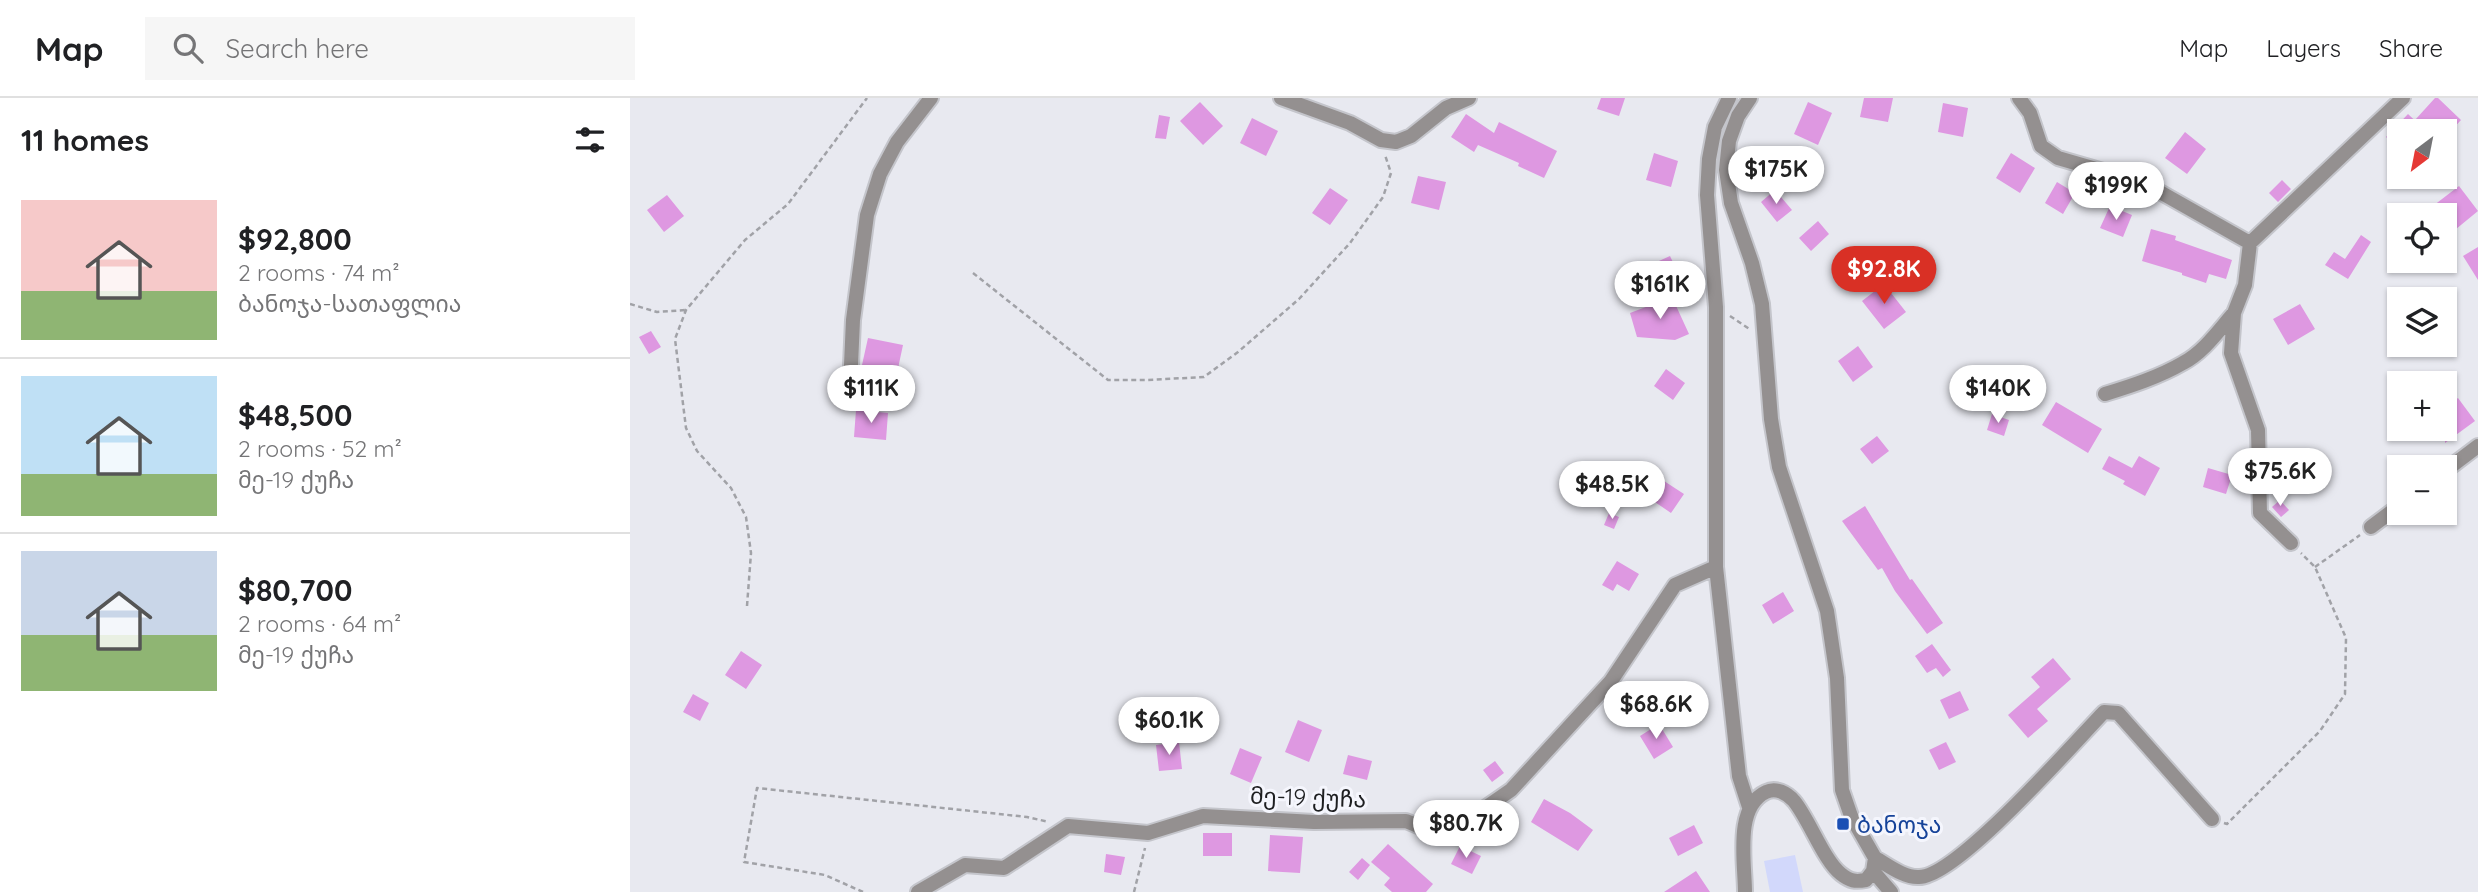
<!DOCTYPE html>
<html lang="en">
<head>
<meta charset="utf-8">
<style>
	:root { --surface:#fff; --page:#f6f6f6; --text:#202124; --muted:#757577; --line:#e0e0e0; --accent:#d93025 }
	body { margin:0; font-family:Quicksand,"Noto Sans Georgian",sans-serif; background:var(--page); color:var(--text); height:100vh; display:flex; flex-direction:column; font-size:26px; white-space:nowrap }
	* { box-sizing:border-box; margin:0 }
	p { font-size:23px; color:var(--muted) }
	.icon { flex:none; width:38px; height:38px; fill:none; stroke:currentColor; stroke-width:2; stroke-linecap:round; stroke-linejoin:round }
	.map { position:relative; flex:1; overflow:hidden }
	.side { display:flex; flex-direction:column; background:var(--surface); width:630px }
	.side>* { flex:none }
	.needle { width:46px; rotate:212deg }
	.fabs { position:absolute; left:1757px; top:21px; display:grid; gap:14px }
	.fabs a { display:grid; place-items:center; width:70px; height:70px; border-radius:0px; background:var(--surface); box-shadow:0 2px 5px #0004; font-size:35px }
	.price { position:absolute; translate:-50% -60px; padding:0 16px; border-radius:24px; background:#fff; color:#222; font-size:23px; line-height:46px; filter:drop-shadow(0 2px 4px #0008) }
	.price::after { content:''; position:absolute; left:50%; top:42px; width:21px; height:16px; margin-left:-10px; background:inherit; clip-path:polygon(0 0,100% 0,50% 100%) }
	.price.active { background:var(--accent); color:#fff }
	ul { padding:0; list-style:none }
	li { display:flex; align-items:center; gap:21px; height:175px; padding:0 21px }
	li+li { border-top:2px solid var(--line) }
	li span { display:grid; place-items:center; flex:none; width:196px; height:140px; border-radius:0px; color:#555 }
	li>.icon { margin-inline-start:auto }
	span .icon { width:84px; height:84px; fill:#fffc; stroke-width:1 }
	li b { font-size:30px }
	h2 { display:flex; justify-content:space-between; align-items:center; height:84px; padding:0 21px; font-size:30px }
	header { display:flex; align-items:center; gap:42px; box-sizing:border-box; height:98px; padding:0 35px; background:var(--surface); border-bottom:2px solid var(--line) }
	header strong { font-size:33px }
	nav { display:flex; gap:38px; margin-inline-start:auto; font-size:24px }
	.search { width:490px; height:63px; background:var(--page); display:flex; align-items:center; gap:18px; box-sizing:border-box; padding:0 24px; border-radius:0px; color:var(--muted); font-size:26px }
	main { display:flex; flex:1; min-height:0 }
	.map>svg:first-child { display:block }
	.green { fill:#d2d8fb }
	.building { fill:#de98e1 }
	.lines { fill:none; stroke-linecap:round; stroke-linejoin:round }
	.minor-casing { stroke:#c4c5cb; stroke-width:18 }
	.path { stroke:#a1a2a7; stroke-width:2.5; stroke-dasharray:5 3.5; stroke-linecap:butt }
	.minor { stroke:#949090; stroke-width:14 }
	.transit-dot { fill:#1a4fb4; stroke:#f5f6fd; stroke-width:2.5 }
	.labels { text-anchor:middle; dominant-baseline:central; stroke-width:6; stroke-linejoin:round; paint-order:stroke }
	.street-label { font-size:23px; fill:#1e1f21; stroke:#f5f6fd }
	.transit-label { font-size:23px; fill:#164399; stroke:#f5f6fd; text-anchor:start }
</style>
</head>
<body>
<header>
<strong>Map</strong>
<div class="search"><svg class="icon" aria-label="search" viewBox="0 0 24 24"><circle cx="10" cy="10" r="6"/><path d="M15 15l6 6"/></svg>Search here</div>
<nav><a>Map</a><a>Layers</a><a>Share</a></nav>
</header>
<main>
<section class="side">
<h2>11 homes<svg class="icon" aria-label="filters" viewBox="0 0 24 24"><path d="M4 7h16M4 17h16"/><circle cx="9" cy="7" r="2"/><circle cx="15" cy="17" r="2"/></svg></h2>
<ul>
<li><span style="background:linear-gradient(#f6c9c9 65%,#8fb573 0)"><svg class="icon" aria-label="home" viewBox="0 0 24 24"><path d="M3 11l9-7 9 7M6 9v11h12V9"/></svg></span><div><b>$92,800</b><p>2 rooms · 74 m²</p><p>ბანოჯა-სათაფლია</p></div></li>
<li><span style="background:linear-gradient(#bfe0f5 70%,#8fb573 0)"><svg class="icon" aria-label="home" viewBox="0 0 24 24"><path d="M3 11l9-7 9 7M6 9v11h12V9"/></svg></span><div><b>$48,500</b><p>2 rooms · 52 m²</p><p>მე-19 ქუჩა</p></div></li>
<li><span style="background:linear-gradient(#c9d6e8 60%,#8fb573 0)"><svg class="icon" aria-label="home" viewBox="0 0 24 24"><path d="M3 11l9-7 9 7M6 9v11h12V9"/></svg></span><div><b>$80,700</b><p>2 rooms · 64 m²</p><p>მე-19 ქუჩა</p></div></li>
</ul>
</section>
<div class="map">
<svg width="1848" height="794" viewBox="0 0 1848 794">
	<rect width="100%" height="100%" fill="#e8e9f0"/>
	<path class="green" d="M1165 757 1173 794H1140L1134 763Z"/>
	<path class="building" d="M971 0H995L989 18 967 11Z
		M1234 0H1263L1258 24 1230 19Z
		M1805 0H1808L1831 22 1821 33H1797L1785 22Z
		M570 4 593 28 573 47 550 23Z
		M1178 4 1202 15 1188 47 1164 36Z
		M1313 5 1338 10 1333 39 1308 34Z
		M836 16 864 35 869 24 927 53 914 80 888 68 889 65 848 47 844 54 821 39Z
		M1778 16 1796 33H1769V40L1764 46 1756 39Z
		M529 17 540 19 536 41 525 40Z
		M622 20 648 33 636 58 610 45Z
		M1555 34 1576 51 1557 76 1535 60Z
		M1024 55 1048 63 1041 89 1016 82Z
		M1381 55 1405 70 1390 95 1366 80Z
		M788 78 816 84 809 112 781 105Z
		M1652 82 1661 91 1648 104 1639 95Z
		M1427 84 1445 95 1433 116 1415 105Z
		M1829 88 1848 113 1820 136 1815 130V117H1804L1799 111Z
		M700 90 718 102 700 127 682 115Z
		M1145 92 1162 112 1147 124 1131 104Z
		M37 97 54 118 34 134 17 112Z
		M1480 108 1502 117 1493 139 1470 130Z
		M1188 123 1199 136 1181 153 1169 140Z
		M1521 131 1546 138 1545 142 1602 162 1596 181 1579 176 1576 185 1552 177V175L1512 163Z
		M1731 137 1741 144 1718 181 1695 167 1704 154 1715 161Z
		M1848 149V182L1833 158Z
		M1040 158 1051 181 1030 191 1020 167Z
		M1254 186 1276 214 1254 231 1232 203Z
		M1042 199 1059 236 1045 242 1007 239 1000 215Z
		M1670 206 1685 231 1658 247 1643 221Z
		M21 233 31 249 19 256 9 239Z
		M238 240 273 247 267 275 232 267Z
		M1228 248 1243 269 1223 284 1208 263Z
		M1036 271 1055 285 1043 302 1024 288Z
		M1828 300 1845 323 1815 345V340L1808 331H1815V309Z
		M1426 304 1472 331 1458 355 1412 327Z
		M226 312 258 315 256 342 224 339Z
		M1362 316 1379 322 1374 338 1357 332Z
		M1247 338 1259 353 1242 366 1230 351Z
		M1479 358 1502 370 1509 358 1530 370 1515 398 1493 386 1495 383 1472 371Z
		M1578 370 1602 377 1596 396 1573 389Z
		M1034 383 1054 396 1041 415 1022 402Z
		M1650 402 1659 412 1651 419 1642 409Z
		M1235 408 1280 482 1282 481 1313 525 1297 536 1265 493 1252 470 1248 472 1212 423Z
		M979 415 989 419 984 431 974 427Z
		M987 463 1009 476 999 493 987 486 983 493 972 487Z
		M1153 494 1164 513 1143 526 1132 507Z
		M1302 546 1321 572 1313 579 1306 570 1297 575 1285 558Z
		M111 553 132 567 116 591 95 577Z
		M1423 560 1441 581 1407 611 1418 623 1398 640 1378 617 1410 589 1401 579Z
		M1330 593 1339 612 1319 621 1310 602Z
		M63 596 79 605 70 623 53 614Z
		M668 622 692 632 679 664 655 654Z
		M1029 626 1043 649 1024 661 1010 638Z
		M549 644 552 671 529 673 526 647Z
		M1316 644 1326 664 1309 672 1299 652Z
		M610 650 632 659 621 685 600 676Z
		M718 657 742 663 737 682 713 676Z
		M865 663 874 675 862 684 853 672Z
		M914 701 940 715 963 732 948 753 901 724Z
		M1064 727 1073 745 1048 758 1039 740Z
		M573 735H602V758H573Z
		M640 737 673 739 670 775 638 773Z
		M758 746 803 786 796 794H762L754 787 760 780 741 764Z
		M830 748 851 758 842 776 821 766Z
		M476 756 495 759 491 777 474 774Z
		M732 760 740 767 728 782 719 774Z
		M1066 773 1080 794H1034Z"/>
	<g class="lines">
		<defs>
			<path id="minor" d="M651 0 720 25 751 42 766 44 781 38 816 10 839 0
				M1389 0 1400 15 1411 48 1428 60 1514 85 1620 145 1615 187 1604 215 1601 255 1628 332 1630 415 1661 445
				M1620 145 1773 0
				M221 267 223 222 237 117 250 76 267 44 301 0
				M1475 296C1501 288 1529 279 1553 265 1574 254 1589 232 1604 215
				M1815 373 1848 348
				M1741 429 1769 408
				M1086 469 1109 678 1119 709
				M1245 760C1258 767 1274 780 1289 779 1327 779 1443 646 1474 614L1488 615 1582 721
				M1243 773 1261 794
				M288 794 335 767 374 770 438 728 518 735 573 718 684 724 776 723 805 735 822 733 881 692 981 583 1045 487 1086 469V209L1077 97 1079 61 1085 29 1099 0
				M1115 794C1115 765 1104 709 1136 694 1146 689 1157 695 1164 703 1179 721 1194 763 1211 776 1220 783 1225 784 1236 782L1243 773 1245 760 1221 718 1212 692 1207 580 1197 513 1149 369 1141 321 1132 206 1122 165 1101 105 1096 72 1099 43 1108 18 1120 0"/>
		</defs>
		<use href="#minor" class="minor-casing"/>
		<path class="path" d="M343 175 478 282H517L574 279 608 254 669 201 720 145 753 99 761 75 755 57
			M0 206 27 214 56 212
			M1100 218 1121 232
			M1685 469 1730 437
			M117 508 121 455 116 419 101 390 67 353 56 330 45 241 56 212 115 142 158 106 237 0
			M1594 725 1597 726 1690 633 1715 596 1716 540 1685 469 1671 455
			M233 794 195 777 114 764 127 690 397 719 419 724
			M504 794 515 750"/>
		<use href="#minor" class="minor"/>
	</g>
	<rect class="transit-dot" x="1206" y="719" width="14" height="14" rx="3.5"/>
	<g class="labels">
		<g class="street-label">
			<text transform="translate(678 699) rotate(2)">მე-19 ქუჩა</text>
		</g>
		<g class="transit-label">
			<text x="1227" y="726">ბანოჯა</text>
		</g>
	</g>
</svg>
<div class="fabs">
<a><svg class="needle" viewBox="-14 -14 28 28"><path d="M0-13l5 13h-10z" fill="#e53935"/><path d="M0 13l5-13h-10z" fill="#757577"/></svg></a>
<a><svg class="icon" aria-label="locate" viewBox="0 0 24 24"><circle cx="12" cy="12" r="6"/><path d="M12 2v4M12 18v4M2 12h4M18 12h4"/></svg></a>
<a><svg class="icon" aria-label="layers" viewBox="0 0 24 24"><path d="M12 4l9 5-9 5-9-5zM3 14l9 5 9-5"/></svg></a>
<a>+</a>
<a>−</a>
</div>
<b class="price" style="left:1146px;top:108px">$175K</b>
<b class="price" style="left:1486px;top:124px">$199K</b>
<b class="price active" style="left:1254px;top:208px">$92.8K</b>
<b class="price" style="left:1030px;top:223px">$161K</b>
<b class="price" style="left:241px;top:327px">$111K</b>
<b class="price" style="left:1368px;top:327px">$140K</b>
<b class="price" style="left:1650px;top:410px">$75.6K</b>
<b class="price" style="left:982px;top:423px">$48.5K</b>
<b class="price" style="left:1026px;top:643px">$68.6K</b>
<b class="price" style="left:539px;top:659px">$60.1K</b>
<b class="price" style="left:836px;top:762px">$80.7K</b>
</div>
</main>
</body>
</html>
